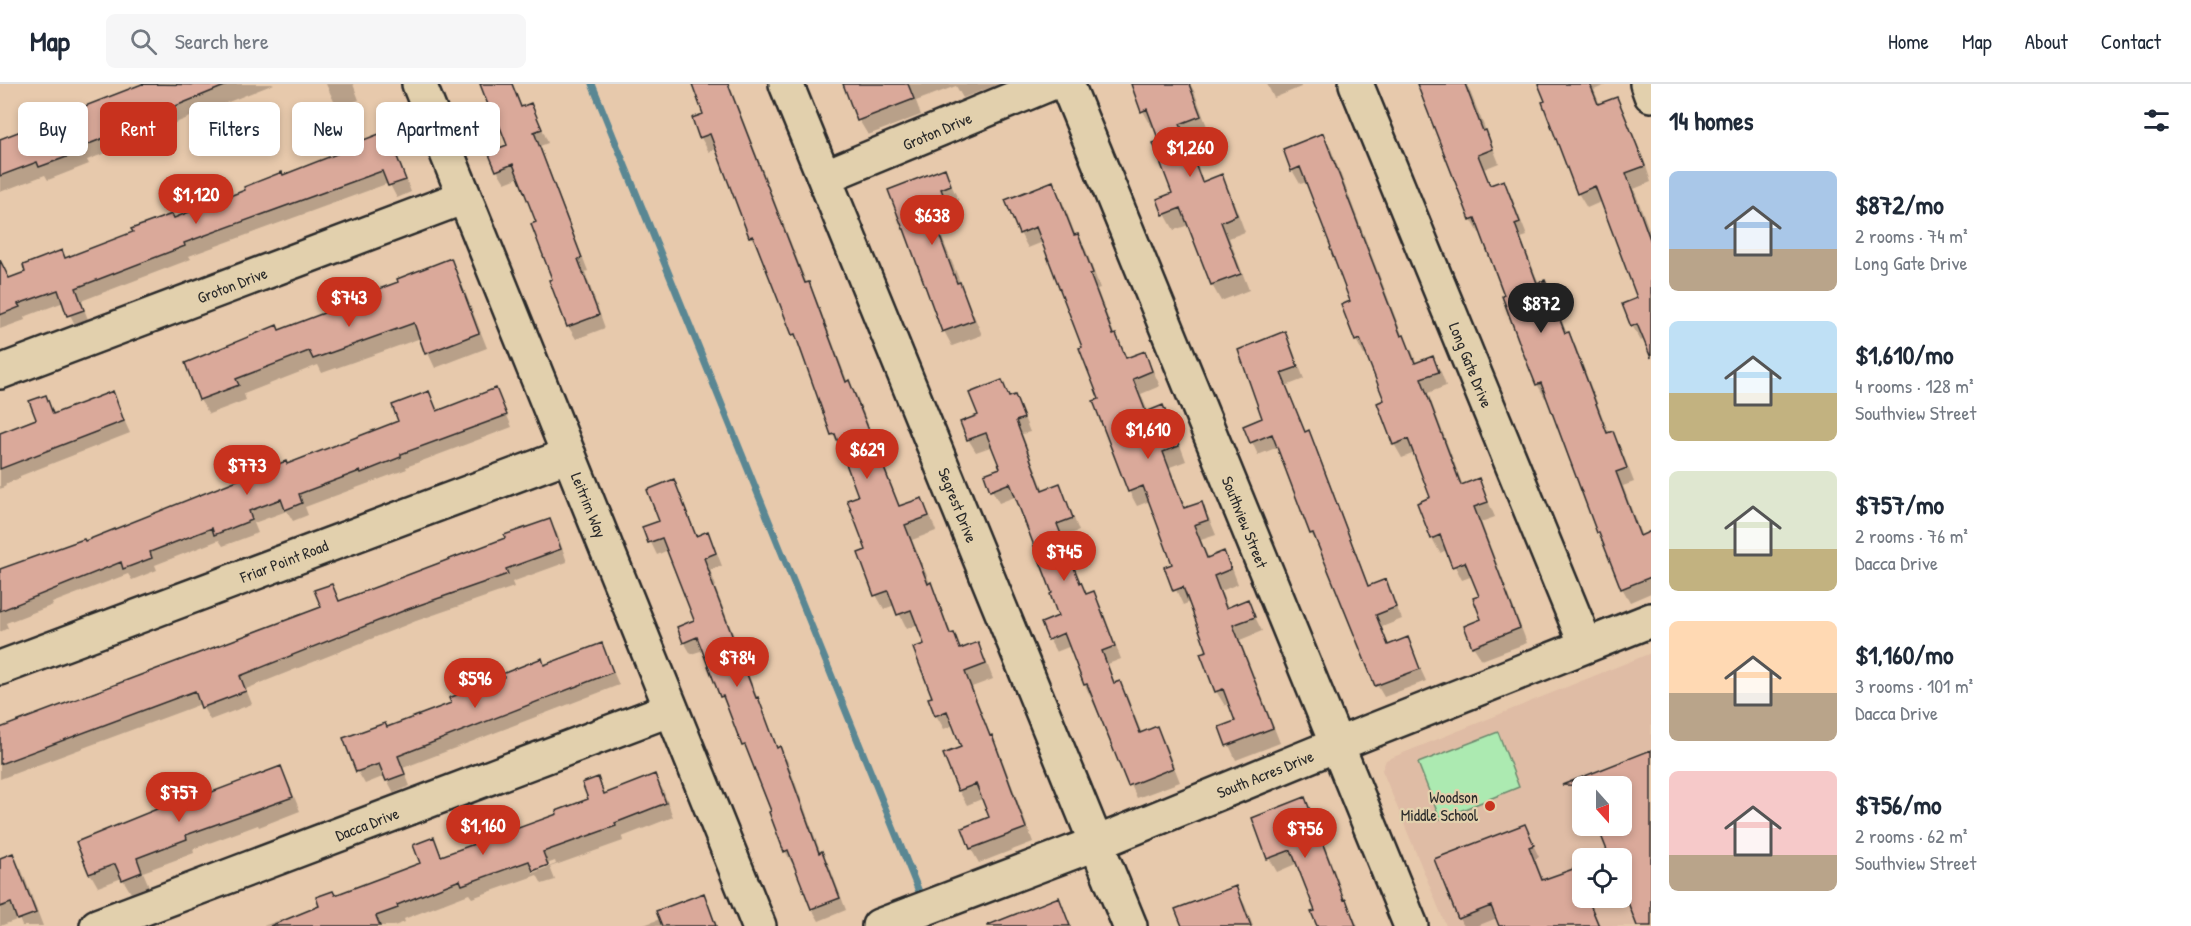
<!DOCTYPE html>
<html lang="en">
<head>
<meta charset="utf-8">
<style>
	:root { --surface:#fff; --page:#f6f6f7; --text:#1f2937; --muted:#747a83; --line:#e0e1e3; --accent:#c8321e }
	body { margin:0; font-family:"Patrick Hand",sans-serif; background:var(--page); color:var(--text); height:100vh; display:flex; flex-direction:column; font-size:22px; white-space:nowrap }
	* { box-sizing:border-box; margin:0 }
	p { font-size:20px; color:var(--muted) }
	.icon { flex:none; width:33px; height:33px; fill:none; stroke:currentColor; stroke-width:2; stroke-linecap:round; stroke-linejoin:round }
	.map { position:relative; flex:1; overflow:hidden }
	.side { display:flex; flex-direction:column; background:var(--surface); width:540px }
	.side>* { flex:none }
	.hud { position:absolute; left:18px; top:18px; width:570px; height:54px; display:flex; gap:12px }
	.needle { width:39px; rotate:159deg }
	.controls { position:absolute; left:1572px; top:692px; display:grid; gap:12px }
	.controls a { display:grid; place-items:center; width:60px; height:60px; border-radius:9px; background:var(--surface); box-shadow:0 3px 9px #0003; font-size:30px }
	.price { position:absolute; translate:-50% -51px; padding:0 14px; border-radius:21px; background:var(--accent); color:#fff; font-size:20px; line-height:39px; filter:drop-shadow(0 2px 3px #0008) }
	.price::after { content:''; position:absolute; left:50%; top:36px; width:18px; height:14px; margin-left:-9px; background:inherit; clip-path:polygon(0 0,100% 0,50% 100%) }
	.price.active { background:#222; color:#fff }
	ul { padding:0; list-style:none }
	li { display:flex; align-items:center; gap:18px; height:150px; padding:0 18px }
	li span { display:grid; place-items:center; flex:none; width:168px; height:120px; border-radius:9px; color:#555 }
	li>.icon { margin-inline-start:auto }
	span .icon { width:72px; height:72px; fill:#fffc; stroke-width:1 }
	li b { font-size:26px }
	h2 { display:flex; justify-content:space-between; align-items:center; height:72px; padding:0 18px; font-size:26px }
	.pill { padding:0 21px; border-radius:9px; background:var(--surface); box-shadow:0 3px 9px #0003; font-size:21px; line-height:54px }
	.pill.active { background:var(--accent); color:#fff }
	header { display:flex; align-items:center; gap:36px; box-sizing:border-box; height:84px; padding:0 30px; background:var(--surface); border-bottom:2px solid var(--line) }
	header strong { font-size:28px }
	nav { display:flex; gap:33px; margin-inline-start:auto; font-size:21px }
	.search { width:420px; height:54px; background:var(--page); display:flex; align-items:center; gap:15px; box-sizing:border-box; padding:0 21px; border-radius:9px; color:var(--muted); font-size:22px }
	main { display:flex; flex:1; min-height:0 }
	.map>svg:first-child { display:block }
	.built { fill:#dfbca5; fill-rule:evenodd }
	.green { fill:#aceab1; stroke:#6c8a6e; stroke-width:1.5 }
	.shadow { fill:#0003; fill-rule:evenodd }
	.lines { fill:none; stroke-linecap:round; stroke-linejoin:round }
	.stream { stroke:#5a8793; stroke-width:7 }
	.building { fill:#daa99a; stroke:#2b2b2b; stroke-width:1.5 }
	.minor-casing { stroke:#2b2b2b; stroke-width:38 }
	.minor { stroke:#e2d0ad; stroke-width:33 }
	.poi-dot { fill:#c8321e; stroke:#e2d0ad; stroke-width:2 }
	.labels { text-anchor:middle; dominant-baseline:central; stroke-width:4.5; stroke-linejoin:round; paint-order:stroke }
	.street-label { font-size:16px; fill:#2b2b2b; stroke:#e2d0ad }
	.poi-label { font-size:16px; fill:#2b2b2b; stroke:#e2d0ad; text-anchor:end }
</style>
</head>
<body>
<header>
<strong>Map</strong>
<div class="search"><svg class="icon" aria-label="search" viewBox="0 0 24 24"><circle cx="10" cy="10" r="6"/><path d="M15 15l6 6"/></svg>Search here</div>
<nav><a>Home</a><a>Map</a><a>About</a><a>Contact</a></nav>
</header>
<main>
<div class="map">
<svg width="1651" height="842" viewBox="0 0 1651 842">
	<rect width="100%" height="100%" fill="#e7c9ac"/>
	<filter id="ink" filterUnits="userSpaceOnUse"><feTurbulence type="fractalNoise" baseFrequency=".0167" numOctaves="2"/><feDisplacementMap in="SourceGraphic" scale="12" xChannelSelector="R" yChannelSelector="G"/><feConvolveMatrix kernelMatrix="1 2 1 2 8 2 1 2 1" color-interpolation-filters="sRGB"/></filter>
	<g filter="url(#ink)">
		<path class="built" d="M1651 569V842H1446L1382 686 1386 676ZM1582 702H1622V741H1582ZM1582 774H1622V813H1582Z"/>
		<path class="green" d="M1498 648 1519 703 1440 735 1418 679Z"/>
		<path class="shadow" d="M147 0H274L145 51 146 54 87 76 89 80 48 96 45 91 0 108V57Z
			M326 0H353L359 16 337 24Z
			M482 0H513L522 24 530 21 538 34 548 59 540 62 588 187 585 188 605 244 576 255 568 242 538 139 520 93 505 99 497 86 509 61 492 26Z
			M694 0H729L807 200 816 214 848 299 857 312 900 423 921 415 929 429 936 447 912 456 952 551 962 566 977 560 985 574 993 595 972 603 991 653 999 667 1033 758 979 779 971 765 964 744 991 734 984 714 967 721 959 707 945 671 963 664 954 641 944 645 936 631 926 561 918 540 907 545 895 521 884 525 876 511 860 413 842 364 832 350 801 262 794 250 760 166 751 153 717 64 709 68 701 54 694 35 705 30Z
			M845 0H999L963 14 956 2 916 17 921 31 868 51 859 36Z
			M1132 0H1190L1194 7 1209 48 1188 57 1204 99 1221 92 1230 108 1245 148 1229 154 1249 206 1221 217 1212 201 1189 141 1174 146 1165 130 1159 116 1174 110 1161 57 1155 42 1152 43 1143 27Z
			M1267 0H1300L1301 3 1274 14Z
			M1417 0H1467L1499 79 1484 85 1491 103 1503 98 1511 111 1527 152 1521 154 1539 200 1544 198 1552 211 1567 250 1576 263 1609 350 1612 349 1620 362 1634 398 1623 402 1642 453 1651 454V509L1630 518 1622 504 1599 449 1547 313 1545 314 1537 300 1482 148 1479 149 1471 135Z
			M1540 0H1608L1594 6 1600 21 1616 15 1625 30 1644 76 1651 98 1634 105 1651 151V273L1644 255 1641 257 1633 243 1644 239 1639 215 1603 117 1587 124 1578 109Z
			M386 48 393 60 411 108 397 114 389 99 189 172 191 175 81 217 89 238 76 243 64 218 24 233 25 236 0 245V199L174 135 349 67Z
			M1323 51 1331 65 1403 253 1412 267 1417 280 1432 274 1441 288 1446 302 1428 309 1463 402 1479 396 1495 433 1481 438 1527 559 1482 576 1473 562 1483 536 1480 513 1473 492 1462 496 1447 466 1440 469 1432 454V414L1415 369 1402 374 1394 360 1386 317 1367 270 1364 271 1356 256 1352 218 1333 164 1308 98 1300 100 1292 86Z
			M944 86 959 117 949 120 957 142 940 149 982 251 952 262 944 247 909 153Z
			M1053 99 1061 114 1076 152 1086 166 1100 204 1097 205 1115 252 1127 275 1144 269 1152 284 1160 302 1141 310 1148 328 1163 323 1171 337 1186 377 1170 383 1186 425 1201 420 1209 434 1216 451 1201 456 1209 475 1224 469 1232 484 1238 500 1221 507 1228 525 1247 517 1262 547 1240 556 1280 659 1236 676 1221 644 1237 637 1230 619 1225 622 1216 607 1209 568 1190 518 1183 521 1166 484 1174 481 1150 417 1137 422 1129 407 1084 264 1043 158 1028 164 1020 149Z
			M450 176 458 190 487 264 435 284 421 254 322 289 318 281 244 310 246 316 209 330 200 316 187 280 355 219Z
			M1284 249 1291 261 1304 295 1286 302 1306 349 1308 348 1315 360 1369 503 1385 497 1402 535 1382 543 1389 562 1407 555 1426 597 1384 613 1377 601 1320 461H1318L1311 449 1278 363 1258 371 1245 343 1264 335Z
			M1001 298 1010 314 1014 313 1021 326 1030 348 1022 350 1044 407 1059 401 1066 414 1079 447 1063 453 1083 504 1087 511 1093 509 1101 522 1121 575 1108 580 1115 600 1119 599 1127 612 1142 650 1157 644 1164 657 1180 698 1137 714 1085 601 1071 562 1056 568 1049 555 1060 533 1054 510 1017 412 999 419 992 406 1002 385 993 362 976 368 968 355 980 332Z
			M496 306 512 343 406 383 407 385 305 423 308 431 293 437 287 427 254 439 258 449 223 462 219 456 155 481 157 486 132 496 128 490 52 519 53 521 6 539 8 544 0 548V487L85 459 400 338 429 309 438 328Z
			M112 309 130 349 20 392V394L5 400 6 402 0 405V350L38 336 45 312 55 331Z
			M673 397 680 409 697 453 707 449 714 461 722 482 710 486 716 502 715 503 759 618 778 665 787 676 821 770 829 781 846 826 819 837 812 825 794 778 792 779 785 767 773 728 751 673 722 613 704 566 691 570 684 558 696 537 668 466 657 471 644 444 660 438Z
			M549 437 557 449 567 478 512 498 514 503 416 537 246 605 252 620 210 636 201 620 0 695V646L323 524 331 501 340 518 507 455Z
			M602 561 619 601 403 684 410 702 394 709 385 692 365 700 358 688 345 655 387 645Z
			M1651 667V842H1638L1622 799V774H1612L1599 741H1622V702H1583L1581 695Z
			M280 684 288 698 300 727 259 743 258 741 193 765 194 769 143 788 149 802 131 809 122 794 98 803 90 789 175 723Z
			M655 692 663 706 673 733 622 753 623 757 550 783 555 796 542 800 537 791 472 814 469 810 404 835 405 838 394 842H263L280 836 281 838 321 823 335 813 422 780 433 755 443 773 559 730 589 716 597 695 606 711ZM555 777 556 780 533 789V785Z
			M1304 715 1312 729 1347 820 1358 842H1318L1317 828 1298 779 1277 788 1269 774Z
			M1524 742 1539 773 1535 775 1544 798 1575 786 1582 799V813H1588L1600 842H1500L1497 834 1477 842H1464L1459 834Z
			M12 770 22 787 43 842H22L19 835 0 842V775Z
			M1235 804 1245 821 1253 842H1184Z
			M703 811 717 842H641L660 835Z
			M1059 815 1071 842H1020Z"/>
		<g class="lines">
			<path class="stream" d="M592 0 922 815"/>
		</g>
		<path class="building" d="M142 0 227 1 139 37 140 40 81 63 83 67 39 83 37 78 0 92V55Z
			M480 0H512L521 23 531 19 542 45 534 48 582 174 578 175 599 231 567 243 549 196 552 195 531 140 536 138 513 80 496 87 488 68 507 61 493 25 490 26Z
			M692 0H728L805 199 809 198 846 298 849 296 899 422 922 414 929 432 905 441 928 500 931 498 950 550 954 549 960 565 978 558 986 580 965 588 990 652 992 651 1026 744 970 765 962 744 989 733 976 700 958 707 943 670 961 663 947 627 935 632 928 614 932 613 913 564 924 560 911 526 897 531 888 507 874 512 858 469 866 466 847 416 858 412 835 350 831 351 795 250 792 251 753 152 749 153 710 50 699 54 692 34 703 30Z
			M843 0H908L914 15 857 37Z
			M1131 0H1189L1201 32 1180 40 1202 98 1222 90 1237 131 1221 138 1241 190 1211 201 1181 124 1163 131 1157 115 1172 109 1153 59 1159 57 1147 25 1141 28Z
			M1417 0H1465L1483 47 1486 46 1493 65 1478 71 1490 101 1504 96 1520 138 1515 140 1537 199 1545 196 1565 249 1569 248 1607 349 1613 347 1627 384 1616 388 1640 452 1651 447V493L1621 505 1599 449H1597L1541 299 1536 301 1522 266 1502 212 1504 211 1475 134 1470 136Z
			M1538 0H1590L1598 20 1617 13 1636 59 1645 82 1626 89 1651 158V274L1637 240 1631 243 1622 220 1637 214 1595 102 1577 110 1542 18 1545 17Z
			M387 47 406 96 388 102 382 87 184 159 185 162 76 204 84 226 67 232 58 206 18 220 20 223 0 231V176L9 194 25 188 23 181 62 166 65 174 133 148 131 145 172 130 174 134 245 106 244 103 282 88 283 91 347 66 345 63Z
			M1323 49 1401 252 1404 251 1415 279 1433 272 1439 288 1421 294 1461 401 1479 394 1488 418 1474 423 1520 544 1472 563 1464 542 1481 535 1473 514 1479 512 1465 478 1452 483 1440 451 1431 455 1417 419 1430 413 1408 355 1393 361 1377 319 1384 316 1360 255 1355 257 1341 221 1350 217 1330 164 1331 163 1300 83 1291 87 1283 65Z
			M945 84 951 101 941 105 950 127 933 134 957 199 960 198 974 236 942 248 904 145H903L888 106Z
			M1053 97 1074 151 1078 150 1093 189 1090 190 1113 251 1116 250 1126 274 1145 267 1152 287 1133 295 1146 328 1163 321 1179 362 1163 368 1184 424 1202 418 1208 436 1194 441 1207 474 1224 467 1231 485 1214 492 1226 524 1248 515 1255 533 1233 541 1273 644 1226 662 1219 643 1235 637 1223 605 1215 608 1200 569 1207 567 1183 503 1173 507 1164 483 1172 480 1143 402 1128 408 1093 317 1099 315 1079 264 1082 263 1036 143 1019 150 1005 116Z
			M451 174 479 249 425 270 414 239 313 275 309 267 236 295 239 301 199 316 185 279 277 241 279 246 353 218 352 215 398 198 397 195Z
			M1285 247 1298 283 1281 289 1305 348 1309 346 1368 502 1386 495 1396 523 1376 531 1388 561 1408 553 1420 585 1375 602 1313 449 1310 450 1272 350 1250 359 1243 342 1262 334 1238 266Z
			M1002 296 1009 313 1015 311 1024 334 1016 337 1042 406 1060 399 1073 434 1057 440 1080 499 1081 498 1086 510 1094 507 1115 562 1102 567 1114 599 1120 597 1140 649 1157 642 1173 684 1128 702 1087 600 1084 601 1064 549 1048 556 1041 539 1058 532 1050 510 1052 509 1010 399 990 407 984 390 1000 384 986 349 967 356 960 338 978 331 969 309Z
			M496 304 507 331 401 370V373L361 389 360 387 299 410 302 419 285 426 281 415 249 427 252 436 214 451 212 444 150 468 152 474 123 485 121 478 0 527V485L84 455 85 457 245 393 286 377 287 380 398 337 392 321 429 307 437 327Z
			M113 307 124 337 0 385V349L36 335 29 317 46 311 53 330Z
			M674 395 696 452 708 447 716 469 704 474 710 490 709 491 756 614 758 613 777 664 780 662 819 769 822 767 840 814 811 825 788 766 784 768 769 728 771 727 745 661 742 662 723 612 720 613 697 553 683 559 677 543 694 536 662 454 648 459 642 443 659 437 647 406Z
			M550 435 561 465 506 485 508 490 408 525 240 592 246 607 201 624 195 607 0 680V644L321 523 314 506 332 500 339 517 505 454 504 451Z
			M602 559 613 588 398 672 405 690 386 697 379 680 356 688 343 654 385 639 387 643 451 619 449 614 504 593 502 590 542 574 544 581Z
			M1651 666V842H1637L1622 803V774H1610L1597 741H1622V702L1562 701Z
			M281 682 293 713 186 751 187 755 137 774 142 788 122 796 115 780 89 790 76 758 174 718 175 722Z
			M655 690 666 719 615 739 616 742 543 768 548 781 533 787 529 777 462 801 460 796 397 821 398 824 376 832 380 842H270L319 822 316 813 333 807 335 811 420 779 413 761 434 753 441 772 557 730 556 727 588 715 582 699 598 693 604 710Z
			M1305 713 1344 816 1346 815 1356 842H1317L1311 828 1315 827 1291 766 1267 775 1252 734Z
			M1525 740 1534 761 1529 763 1542 796 1576 784 1582 801V813H1587L1599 842H1499L1491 822 1458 835 1434 775Z
			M13 769 36 829 17 836 11 819 0 823V774Z
			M1236 802 1251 842H1182L1175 825Z
			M704 809 716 842H662L656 827Z
			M1059 813 1070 842H988V841Z"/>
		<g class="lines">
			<defs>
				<path id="minor" d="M419 0 759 842
					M786 0 1130 842
					M1067 0 1411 842
					M1356 0 1586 561
					M1647 0 1651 11
					M824 93 1049 0
					M0 288 464 113
					M0 584 569 371
					M97 842 671 625
					M879 842 1097 759 1336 661 1651 536"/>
			</defs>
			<use href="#minor" class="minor-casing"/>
			<use href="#minor" class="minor"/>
		</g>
	</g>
	<circle class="poi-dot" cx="1490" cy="722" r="6"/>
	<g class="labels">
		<g class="street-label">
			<text transform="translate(937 47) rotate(-23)">Groton Drive</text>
			<text transform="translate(232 201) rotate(-21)">Groton Drive</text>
			<text transform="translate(1471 281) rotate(68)">Long Gate Drive</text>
			<text transform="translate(589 421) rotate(68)">Leitrim Way</text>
			<text transform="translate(958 421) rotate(68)">Segrest Drive</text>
			<text transform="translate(1245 438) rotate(68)">Southview Street</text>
			<text transform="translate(284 477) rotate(-21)">Friar Point Road</text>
			<text transform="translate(1265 690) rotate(-22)">South Acres Drive</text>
			<text transform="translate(367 740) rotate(-21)">Dacca Drive</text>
		</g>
		<g class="poi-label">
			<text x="1478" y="713">Woodson<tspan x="1478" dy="18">Middle School</tspan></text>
		</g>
	</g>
</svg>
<div class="controls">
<a><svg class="needle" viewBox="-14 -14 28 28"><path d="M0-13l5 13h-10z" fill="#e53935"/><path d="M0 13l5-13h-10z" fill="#747a83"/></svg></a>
<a><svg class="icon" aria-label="locate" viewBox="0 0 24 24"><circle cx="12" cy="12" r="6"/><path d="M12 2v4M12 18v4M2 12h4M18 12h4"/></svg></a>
</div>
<b class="price" style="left:1190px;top:94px">$1,260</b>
<b class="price" style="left:196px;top:141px">$1,120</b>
<b class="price" style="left:932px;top:162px">$638</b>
<b class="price" style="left:349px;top:244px">$743</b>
<b class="price active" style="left:1541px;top:250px">$872</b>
<b class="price" style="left:1148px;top:376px">$1,610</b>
<b class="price" style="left:867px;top:396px">$629</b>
<b class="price" style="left:247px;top:412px">$773</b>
<b class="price" style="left:1064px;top:498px">$745</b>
<b class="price" style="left:737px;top:604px">$784</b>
<b class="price" style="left:475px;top:625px">$596</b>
<b class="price" style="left:179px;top:739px">$757</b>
<b class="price" style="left:483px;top:772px">$1,160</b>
<b class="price" style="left:1305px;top:775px">$756</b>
<div class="hud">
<a class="pill">Buy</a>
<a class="pill active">Rent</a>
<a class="pill">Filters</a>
<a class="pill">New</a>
<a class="pill">Apartment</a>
</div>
</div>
<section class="side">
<h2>14 homes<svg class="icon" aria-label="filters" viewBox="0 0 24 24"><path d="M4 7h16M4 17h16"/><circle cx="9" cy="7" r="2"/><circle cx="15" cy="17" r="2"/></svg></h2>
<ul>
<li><span style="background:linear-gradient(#a9c7e8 65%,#b9a48a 0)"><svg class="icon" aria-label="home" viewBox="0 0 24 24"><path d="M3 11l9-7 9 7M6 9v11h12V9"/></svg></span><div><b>$872/mo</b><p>2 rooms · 74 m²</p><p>Long Gate Drive</p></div></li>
<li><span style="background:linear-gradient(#bfe0f5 60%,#c2b280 0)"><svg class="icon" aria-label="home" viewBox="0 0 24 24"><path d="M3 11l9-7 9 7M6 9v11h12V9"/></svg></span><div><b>$1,610/mo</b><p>4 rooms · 128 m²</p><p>Southview Street</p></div></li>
<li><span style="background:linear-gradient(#dfe7d0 65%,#c2b280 0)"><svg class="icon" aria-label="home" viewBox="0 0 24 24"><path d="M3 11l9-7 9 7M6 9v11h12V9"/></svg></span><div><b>$757/mo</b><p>2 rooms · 76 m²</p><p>Dacca Drive</p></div></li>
<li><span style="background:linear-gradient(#ffd9b3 60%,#b9a48a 0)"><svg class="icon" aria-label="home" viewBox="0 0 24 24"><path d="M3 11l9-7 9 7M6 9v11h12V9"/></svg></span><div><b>$1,160/mo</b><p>3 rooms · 101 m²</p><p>Dacca Drive</p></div></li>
<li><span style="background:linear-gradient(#f6c9c9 70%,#b9a48a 0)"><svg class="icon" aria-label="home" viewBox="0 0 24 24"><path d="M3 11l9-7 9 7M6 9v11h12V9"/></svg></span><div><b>$756/mo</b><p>2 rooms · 62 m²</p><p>Southview Street</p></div></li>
</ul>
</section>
</main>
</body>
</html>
